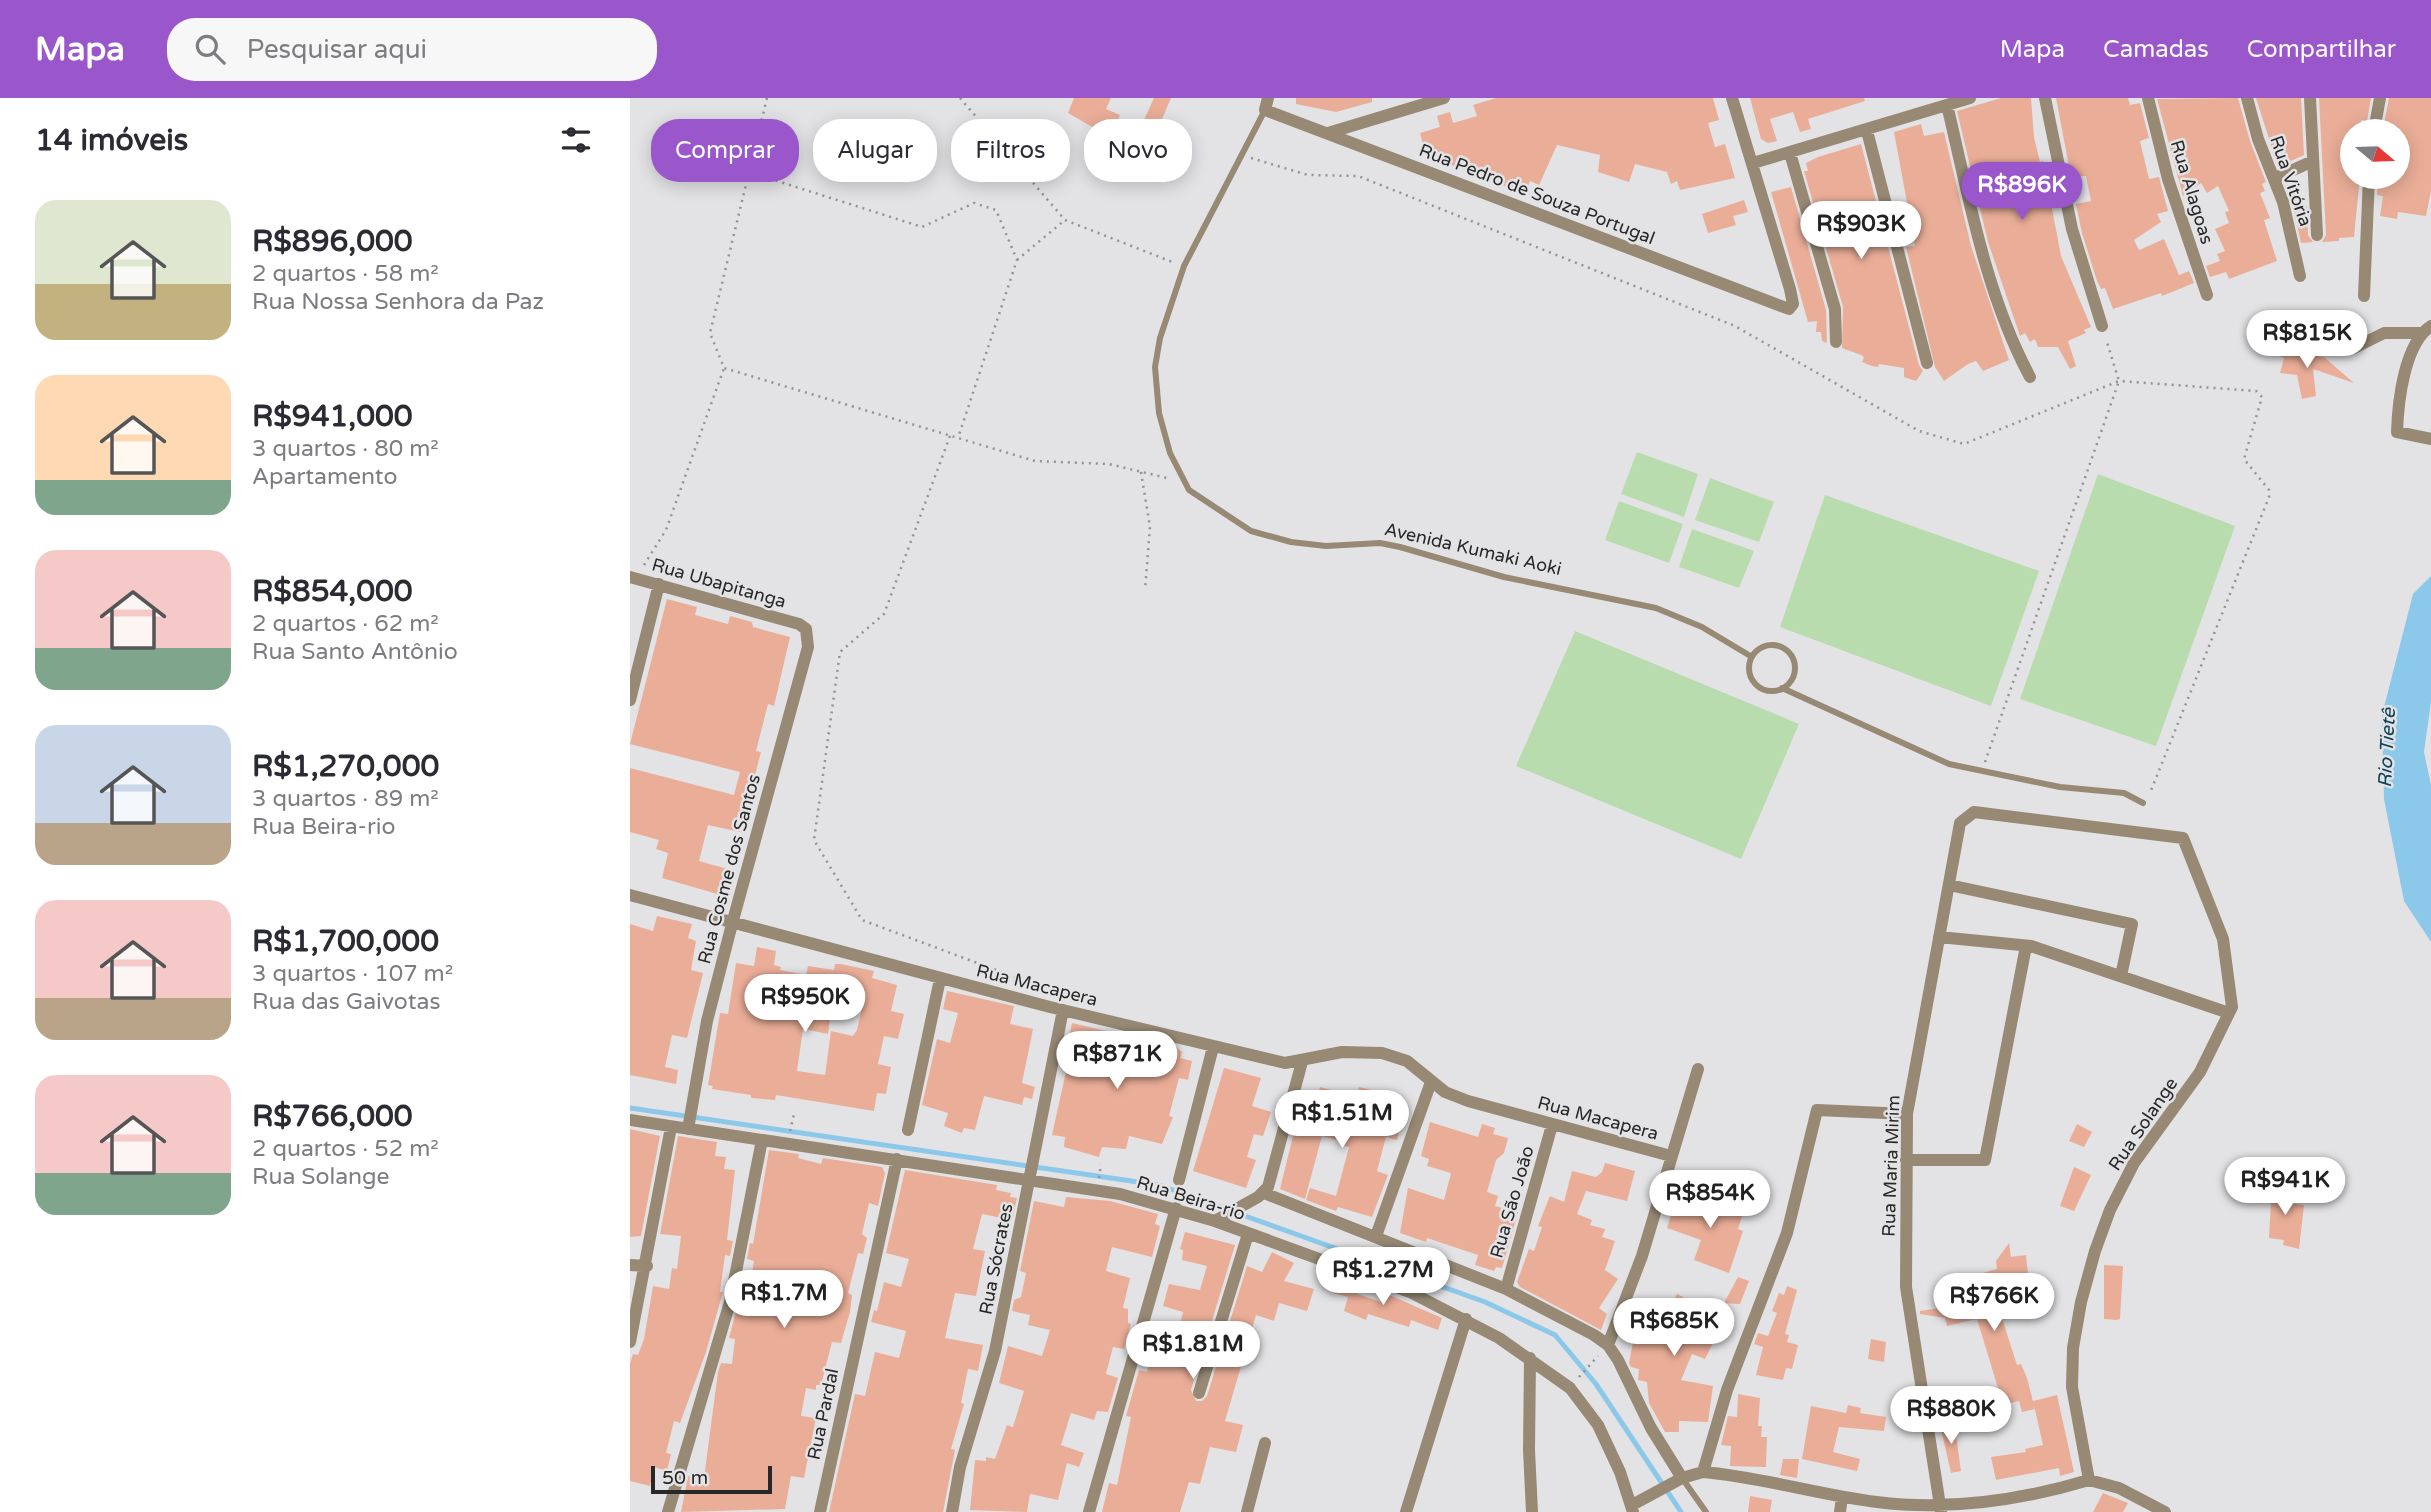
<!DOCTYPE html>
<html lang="pt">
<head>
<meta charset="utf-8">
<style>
	:root { --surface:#fff; --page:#f7f7f7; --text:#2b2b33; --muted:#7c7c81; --accent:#9a57cc }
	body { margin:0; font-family:"Varela Round",sans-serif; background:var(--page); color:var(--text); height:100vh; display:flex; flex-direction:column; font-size:26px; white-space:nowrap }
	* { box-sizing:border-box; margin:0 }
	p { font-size:23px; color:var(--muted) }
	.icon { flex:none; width:38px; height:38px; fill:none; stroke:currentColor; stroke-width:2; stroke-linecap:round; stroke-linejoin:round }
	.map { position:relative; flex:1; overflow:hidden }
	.panel { display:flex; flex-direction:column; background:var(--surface); width:630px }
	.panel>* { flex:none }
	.banner { position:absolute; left:21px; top:21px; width:665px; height:63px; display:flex; gap:14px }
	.needle { width:46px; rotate:109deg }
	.tools { position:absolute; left:1710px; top:21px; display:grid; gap:14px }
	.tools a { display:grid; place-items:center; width:70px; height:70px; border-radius:50%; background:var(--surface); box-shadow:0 4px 18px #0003; font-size:35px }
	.scale { position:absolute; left:21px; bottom:18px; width:121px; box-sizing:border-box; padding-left:7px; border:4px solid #282829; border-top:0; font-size:19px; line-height:24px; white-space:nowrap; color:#282829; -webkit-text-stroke:5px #e3e3e5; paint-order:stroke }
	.price { position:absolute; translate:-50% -60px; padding:0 16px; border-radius:24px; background:#fff; color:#222; font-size:23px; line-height:46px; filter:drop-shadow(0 2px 4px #0008) }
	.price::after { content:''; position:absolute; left:50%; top:42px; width:21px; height:16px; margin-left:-10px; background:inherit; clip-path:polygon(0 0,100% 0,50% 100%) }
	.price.active { background:var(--accent); color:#fff }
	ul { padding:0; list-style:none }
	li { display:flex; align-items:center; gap:21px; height:175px; padding:0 35px }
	li span { display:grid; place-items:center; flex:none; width:196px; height:140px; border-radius:21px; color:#555 }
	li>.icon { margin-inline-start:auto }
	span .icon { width:84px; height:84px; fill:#fffc; stroke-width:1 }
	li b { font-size:30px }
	h2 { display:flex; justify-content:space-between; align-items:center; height:84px; padding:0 35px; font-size:30px }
	.chip { padding:0 24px; border-radius:28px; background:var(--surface); box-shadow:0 4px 18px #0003; font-size:24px; line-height:63px }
	.chip.active { background:var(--accent); color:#fff }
	header { display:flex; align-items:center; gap:42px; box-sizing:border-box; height:98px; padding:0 35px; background:var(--accent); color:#fff }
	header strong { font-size:33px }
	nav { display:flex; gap:38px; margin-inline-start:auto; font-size:24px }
	.search { width:490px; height:63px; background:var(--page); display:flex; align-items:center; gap:18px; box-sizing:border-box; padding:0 24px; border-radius:28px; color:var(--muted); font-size:26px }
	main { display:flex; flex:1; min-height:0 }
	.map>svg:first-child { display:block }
	.green { fill:#b9dcaf }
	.water { fill:#8cc8e9 }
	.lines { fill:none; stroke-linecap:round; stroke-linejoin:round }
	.stream { stroke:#8cc8e9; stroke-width:5 }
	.building { fill:#eaae98; fill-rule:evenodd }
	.path { stroke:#929293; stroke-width:2.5; stroke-dasharray:2 5; stroke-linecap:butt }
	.lane { stroke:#978974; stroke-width:6 }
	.street { stroke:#978974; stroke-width:12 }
	.labels { text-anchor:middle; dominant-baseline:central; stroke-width:5; stroke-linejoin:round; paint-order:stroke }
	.street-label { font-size:18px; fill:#282829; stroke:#e3e3e5 }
	.water-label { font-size:19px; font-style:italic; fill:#104258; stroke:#e3e3e5 }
</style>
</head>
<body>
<header>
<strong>Mapa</strong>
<div class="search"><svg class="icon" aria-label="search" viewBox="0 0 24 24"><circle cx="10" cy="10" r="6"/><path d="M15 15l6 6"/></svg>Pesquisar aqui</div>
<nav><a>Mapa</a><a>Camadas</a><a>Compartilhar</a></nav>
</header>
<main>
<section class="panel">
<h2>14 imóveis<svg class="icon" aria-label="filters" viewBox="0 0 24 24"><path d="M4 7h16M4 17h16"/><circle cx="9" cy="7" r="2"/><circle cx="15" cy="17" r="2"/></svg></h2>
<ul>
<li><span style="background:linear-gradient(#dfe7d0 60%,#c2b280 0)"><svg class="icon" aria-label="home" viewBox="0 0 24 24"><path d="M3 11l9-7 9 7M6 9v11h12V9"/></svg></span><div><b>R$896,000</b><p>2 quartos · 58 m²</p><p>Rua Nossa Senhora da Paz</p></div></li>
<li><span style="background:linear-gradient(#ffd9b3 75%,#7fa58c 0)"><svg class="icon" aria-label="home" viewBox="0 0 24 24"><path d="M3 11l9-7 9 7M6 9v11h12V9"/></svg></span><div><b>R$941,000</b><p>3 quartos · 80 m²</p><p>Apartamento</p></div></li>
<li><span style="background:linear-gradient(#f6c9c9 70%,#7fa58c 0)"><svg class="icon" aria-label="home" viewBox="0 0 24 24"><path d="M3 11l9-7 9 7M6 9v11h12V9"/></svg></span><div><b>R$854,000</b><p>2 quartos · 62 m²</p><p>Rua Santo Antônio</p></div></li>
<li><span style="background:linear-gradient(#c9d6e8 70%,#b9a48a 0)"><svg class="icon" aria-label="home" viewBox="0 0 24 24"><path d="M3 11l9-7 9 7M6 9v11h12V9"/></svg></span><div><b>R$1,270,000</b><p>3 quartos · 89 m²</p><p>Rua Beira-rio</p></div></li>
<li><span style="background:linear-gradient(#f6c9c9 70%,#b9a48a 0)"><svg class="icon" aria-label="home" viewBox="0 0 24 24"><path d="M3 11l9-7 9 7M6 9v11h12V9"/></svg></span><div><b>R$1,700,000</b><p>3 quartos · 107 m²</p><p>Rua das Gaivotas</p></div></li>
<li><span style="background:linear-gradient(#f6c9c9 70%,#7fa58c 0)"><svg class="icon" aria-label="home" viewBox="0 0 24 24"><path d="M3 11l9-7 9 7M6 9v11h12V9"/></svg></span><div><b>R$766,000</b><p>2 quartos · 52 m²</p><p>Rua Solange</p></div></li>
</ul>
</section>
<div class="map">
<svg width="1801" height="1414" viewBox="0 0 1801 1414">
	<rect width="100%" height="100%" fill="#e3e3e5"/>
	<path class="green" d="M1007 354 1068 376 1054 419 991 396Z
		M1468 376 1605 428 1526 648 1390 601Z
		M1080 380 1144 404 1129 444 1065 422Z
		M1195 397 1409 473 1361 608 1150 529Z
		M989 403 1053 426 1039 465 975 442Z
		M1062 431 1124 453 1109 490 1049 469Z
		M945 533 1169 626 1111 761 886 668Z"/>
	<path class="water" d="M1801 478V604L1794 654 1801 687V844L1774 803 1754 701 1752 617 1783 496Z"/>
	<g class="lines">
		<path class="stream" d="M0 1010 529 1087 855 1204 925 1237 966 1286 1051 1414"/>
	</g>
	<path class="building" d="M444 0H481L476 11 490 17 481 40 438 15Z
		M524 0H541L529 28 514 22Z
		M666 0H742V4L706 14 666 6Z
		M866 0H1083L1089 22 1078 25 1085 49 1095 46 1105 80 1050 92 1047 83 1041 86 1037 74 1005 66 999 84 968 74 970 57 927 47 909 87 900 83 895 96 796 57 790 35 810 29 807 18 820 14 823 25 847 18 843 7Z
		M1120 0H1234L1235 3 1178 21 1181 31 1170 34 1163 14 1140 21 1147 43 1138 45 1131 41Z
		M1371 0H1401L1404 39 1410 64 1413 63 1431 158 1461 229 1454 232 1456 235 1438 243 1446 268 1440 271 1428 249H1408L1405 241 1400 244 1395 235 1390 238 1358 144 1327 13Z
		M1426 0H1498L1500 7 1510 5 1519 40 1510 43 1519 81 1529 79 1538 113 1527 116 1531 124 1504 142 1509 152 1534 141 1549 177 1559 173 1564 185 1532 198 1531 195 1483 211 1475 190 1471 191 1467 183 1452 135 1446 106 1461 103 1456 78 1441 79Z
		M1608 0 1620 43 1636 84 1632 86 1635 93 1630 95 1640 120 1634 122 1647 163 1599 181 1596 174 1580 179 1576 168 1590 163 1587 156 1595 153 1585 131 1599 125 1595 114 1599 113 1588 88 1577 95 1571 85 1553 98 1527 1Z
		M1626 0H1671L1674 57 1648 69Z
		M1689 0H1741L1737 23 1731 22V33H1722V79H1730L1724 139 1709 140V143L1692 144 1696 137Z
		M1759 0H1801V93L1796 118 1768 114 1767 121 1750 118 1753 98 1747 97 1748 79H1768V33H1759L1760 27 1754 26Z
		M1291 26 1294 38 1314 34 1341 148 1379 262 1353 273 1346 263 1338 266 1314 283 1305 269 1276 149 1285 148 1264 34Z
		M1231 46 1289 267 1293 273 1286 283 1274 279V270L1249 266 1248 269 1242 268 1232 264 1234 259 1231 257 1212 250 1213 209 1174 73H1178L1176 65 1188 59Z
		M1161 89 1196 212 1197 245 1192 243 1191 234H1186L1187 223 1178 224 1141 94Z
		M1114 102 1118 114 1103 118 1106 127 1078 135 1072 116Z
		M1677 108 1678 137 1683 144 1671 145 1664 113Z
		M1649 251 1694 259 1724 285 1683 271 1686 298 1672 301 1667 277 1650 275 1654 260 1647 257Z
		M37 501 67 509 65 517 98 526 100 518 122 524 123 529 160 539 144 608 138 606 126 653 131 654 110 734 78 727 69 763 101 772 94 798 32 780 38 755 26 751 29 742 0 734V670L104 697 110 674 0 646Z
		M27 818 62 826 58 840 66 843 61 872 73 875 57 940 42 937 35 969 48 972 46 986 0 977V826L23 833Z
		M127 849 146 853 144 867 151 869 150 872 176 877 178 868 204 872 205 866H211L244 873 242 880 267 887 261 913 274 916 268 941 254 938 248 966 261 969 256 996 247 995 244 1013 146 997 145 1002 121 1000V997L82 991 83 988 78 987 90 915 98 916 106 865 124 868ZM203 899 233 905 227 932 223 938 201 933 195 977 167 973 173 931 198 936Z
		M317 893 384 908 380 926 403 931 392 985 405 989 402 1001 394 999 392 1007 354 998 345 1032 334 1030 332 1035 314 1028 318 1015 292 1007 307 941 320 945 328 915 313 911Z
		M442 925 547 950 552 954 550 960 562 963 558 982 549 980 539 1018 543 1019 532 1046 499 1038 496 1051 472 1049 469 1059 434 1049 435 1039 422 1037 435 978 439 968H442L448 942 439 940Z
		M594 970 631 980 622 1008 641 1014 633 1038 624 1036 617 1059 626 1062 616 1090 563 1073Z
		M690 989 727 999 729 989 742 992 739 1004 749 1007 747 1015 772 1022 767 1042 756 1039 747 1073 758 1077 742 1119 708 1109 706 1113 676 1102 680 1090 706 1098 719 1049 714 1048 715 1044 692 1038 675 1101 650 1091 664 1034 670 1036 677 1009 682 996 687 998Z
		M800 1024 848 1039 852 1026 865 1030 863 1036 878 1040 874 1055 866 1062 857 1094 868 1098 865 1108 888 1114 872 1170 866 1169 864 1173 845 1167 848 1157 797 1140 796 1144 770 1135 778 1090 814 1102 821 1075 797 1068 799 1061 791 1058Z
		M1447 1026 1462 1034 1454 1049 1439 1043Z
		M0 1031 30 1038 11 1138 0 1139Z
		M48 1038 87 1044 85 1058 96 1059 94 1071 105 1072 97 1142 103 1143 100 1158 95 1157 90 1194H93L76 1254 50 1325 44 1323 36 1355 41 1356 37 1373 24 1369 20 1388 0 1383V1265L3 1256 8 1257 14 1241 23 1188 39 1191 42 1170 47 1171 51 1138 30 1136Z
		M139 1052 169 1056 168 1060 191 1066 193 1060 252 1069 255 1075 248 1108 239 1105 232 1136 237 1140 233 1156 228 1155 218 1195 222 1197 220 1214 211 1245 202 1244 191 1287H186V1292L176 1290 171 1318 186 1320 174 1380 161 1378 155 1411 51 1414 58 1378 74 1380 88 1274 91 1265 102 1266 105 1241 99 1240 110 1198 118 1200 124 1163 117 1161 120 1145 123 1146Z
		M975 1065 1005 1073 997 1103 956 1093 947 1116 962 1122 960 1127 975 1131 972 1139 985 1143 975 1172 988 1181 969 1210 977 1216 971 1232 890 1189 887 1184 899 1151 904 1153 912 1129 908 1128 920 1098 934 1104 942 1073 966 1079 972 1074Z
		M1444 1069 1461 1077 1444 1113 1430 1108Z
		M275 1072 367 1087 366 1092 381 1095 380 1099 387 1100 382 1122 352 1116 343 1151 355 1153 346 1198 325 1195 315 1240 353 1247 348 1273 338 1271 331 1305 334 1306 321 1351 325 1352 313 1414H199L225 1296 235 1298 245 1254 269 1260 276 1233 241 1224 244 1212 247 1213 254 1184 271 1189 279 1161 256 1155Z
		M1642 1084 1661 1086 1658 1105 1674 1107 1669 1151 1653 1147 1654 1142 1639 1140Z
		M1047 1098 1085 1109 1086 1105 1092 1107 1094 1101 1109 1107 1108 1113 1113 1115 1108 1131 1113 1133 1099 1175 1064 1162 1071 1142 1037 1130Z
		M436 1099 480 1103 528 1116 525 1126 530 1128 522 1159 482 1149 476 1173 500 1180 493 1210 498 1211V1225L501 1226 494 1251 483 1249 476 1276 488 1280 478 1314 467 1313 464 1322 441 1315 431 1347 454 1355 449 1369 437 1365 428 1402 400 1396 397 1414 340 1412 345 1362 356 1363V1359L365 1361 377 1327 383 1329 394 1293 369 1285 378 1248 412 1258 420 1232 398 1227 400 1217 382 1213 384 1202 391 1199 396 1175 390 1173 404 1103 434 1109Z
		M555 1134 605 1147 561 1292 566 1303H572L577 1298 617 1168 632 1174 642 1154 664 1165 654 1183 684 1191 677 1213 649 1205 644 1223 626 1217 595 1323 613 1327 606 1354 580 1349 570 1386 559 1384 550 1414H472L479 1385 487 1387 501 1319 496 1318 509 1272 517 1274 527 1234 547 1239 553 1214 533 1208 539 1186 570 1192 577 1168 552 1162 553 1152 550 1151Z
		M1379 1145 1381 1159 1396 1157 1401 1204 1369 1211 1387 1267 1391 1266 1397 1280 1405 1311 1392 1314 1389 1303 1372 1307 1371 1304 1315 1320 1312 1297 1324 1295 1325 1301 1355 1297 1354 1291 1368 1290 1347 1221 1317 1228 1315 1220 1290 1216V1213L1343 1205 1338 1179 1367 1171 1366 1163Z
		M1474 1167 1493 1168 1490 1221 1486 1222 1474 1221Z
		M708 1178 730 1185 727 1196 754 1205 757 1196 812 1220 808 1232 781 1222 779 1229 738 1216 736 1222 714 1213 718 1199 703 1195Z
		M1108 1179 1119 1183 1110 1206 1094 1205Z
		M1157 1188 1167 1192 1155 1236 1159 1237 1157 1244 1168 1247 1162 1271 1156 1270 1153 1282 1126 1277 1133 1249 1124 1246 1128 1235 1138 1238 1147 1215 1142 1213 1149 1195 1154 1197Z
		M1047 1196 1082 1214 1084 1209 1096 1214 1092 1240 1087 1237 1075 1261 1062 1256 1051 1282 1083 1288 1078 1324 1049 1323V1334H1035L1019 1305 1017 1284 1008 1282 1009 1271 1001 1269 999 1265 1003 1244 1000 1242 1005 1232 996 1227 1003 1212 1014 1217 1021 1203 1039 1211Z
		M1241 1241 1256 1244 1254 1264 1238 1261Z
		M1108 1296 1130 1300 1128 1328H1132L1131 1339H1137L1136 1369 1100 1368 1101 1348 1091 1347 1098 1318 1107 1319Z
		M1427 1297 1444 1374 1430 1378 1429 1370 1366 1382 1361 1359 1396 1354 1395 1351 1413 1347 1403 1303Z
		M1218 1307 1231 1310 1230 1315 1256 1319 1254 1333 1209 1329 1203 1354 1230 1361 1227 1373 1172 1361 1181 1308 1216 1315Z
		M1324 1323 1331 1373 1321 1375 1310 1326Z
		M1153 1361H1169L1167 1380 1150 1377Z
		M1473 1395 1498 1405 1493 1414H1463Z
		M1120 1398 1142 1402 1140 1414H1118Z"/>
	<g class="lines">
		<path class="path" d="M137 0 80 235 94 270 405 363 479 366 541 381
			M330 0 435 122 545 165
			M621 60 678 77 728 78 1105 228 1289 333 1334 346 1489 283 1626 293 1632 299 1614 361 1639 392V399L1520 695
			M119 74 292 129 344 105 366 112 387 162 328 340
			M387 162 435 122
			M320 338 254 516 210 554 184 742 232 822 409 888 411 893
			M511 374 520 429 515 492
			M14 467 36 432 94 270
			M1355 664 1489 283 1476 241
			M160 1033 164 1016
			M469 1080 471 1066
			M949 1279 968 1258"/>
		<path class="lane" d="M635 12 554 168 530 240 525 269 529 315 540 355 559 392 621 433 661 444 696 448 750 445 770 449 874 479 1026 510 1072 529 1122 559
			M1119 570a23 23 0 1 1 46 0a23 23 0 1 1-46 0Z
			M1152 590 1319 666 1430 689 1494 695 1513 705
			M1052 1380 1076 1414"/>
		<path class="street" d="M638 0 635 12 1159 211 1163 206 1160 191 1102 0
			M1415 0 1442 131 1472 228
			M1518 0 1538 81 1577 197
			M1617 0 1628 41 1653 104 1670 178
			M1680 0 1687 137
			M1317 7C1339 99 1355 195 1400 279
			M1237 33 1297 265
			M1744 33 1750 0
			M698 35 814 0
			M1160 55 1205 211 1206 244
			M1123 65 1340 0
			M1645 80 1683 63
			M1734 198 1739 79
			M1801 228C1774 246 1768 304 1767 334L1801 341
			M1724 250 1754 235H1790
			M0 479 169 526 176 531 178 549 102 826 77 923 58 1031
			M0 602 29 486
			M1319 787 1502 826 1491 878
			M0 797 420 909 655 965 712 954 752 955 777 963 815 994 838 1003 1041 1058
			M1309 839 1401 848 1599 915
			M0 1022 490 1096 585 1123 780 1194 869 1240 940 1290 968 1327 990 1374 1003 1414
			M278 1032 310 881
			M1276 1062H1355L1396 848
			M549 1082 583 949
			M634 1095 876 1191 964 1237 978 1247 988 1262 1021 1330 1052 1380
			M585 1123 628 1099 638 1089 672 964
			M746 1138 801 984
			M0 1167 17 1168
			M876 1191 922 1027
			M0 1244 41 1029
			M978 1247 1012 1158 1068 971
			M900 1260 899 1352 902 1414
			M569 1295 618 1136
			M1073 1374 1097 1292 1157 1135 1187 1012 1277 1016
			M1002 1407 1052 1380 1073 1374C1132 1379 1189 1397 1247 1404 1318 1413 1392 1402 1459 1382
			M38 1414 100 1204 132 1042
			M190 1414 267 1061
			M322 1414 330 1369 365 1253 433 912
			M459 1414 546 1110
			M617 1414 635 1345
			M776 1414 836 1221
			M1210 1414 1212 1399
			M1311 1414 1276 1189 1277 1016 1330 725 1344 714 1553 740 1593 841 1602 909 1570 974 1504 1065 1480 1112 1465 1153 1451 1204 1443 1250 1442 1289 1459 1382 1489 1390 1535 1414"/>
	</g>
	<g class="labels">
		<g class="street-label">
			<text transform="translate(1661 83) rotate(71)">Rua Vitória</text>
			<text transform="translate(1562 94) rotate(73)">Rua Alagoas</text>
			<text transform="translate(907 96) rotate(21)">Rua Pedro de Souza Portugal</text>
			<text transform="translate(843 451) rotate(13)">Avenida Kumaki Aoki</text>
			<text transform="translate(89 485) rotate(16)">Rua Ubapitanga</text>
			<text transform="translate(99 771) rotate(-75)">Rua Cosme dos Santos</text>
			<text transform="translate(407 887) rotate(14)">Rua Macapera</text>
			<text transform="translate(968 1020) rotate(15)">Rua Macapera</text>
			<text transform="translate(1513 1026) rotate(-56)">Rua Solange</text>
			<text transform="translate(1261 1068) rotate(-88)">Rua Maria Mirim</text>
			<text transform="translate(561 1100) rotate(17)">Rua Beira-rio</text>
			<text transform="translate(882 1104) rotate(-74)">Rua São João</text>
			<text transform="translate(366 1161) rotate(-79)">Rua Sócrates</text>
			<text transform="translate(193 1316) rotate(-78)">Rua Pardal</text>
		</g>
		<g class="water-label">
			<text transform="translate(1757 650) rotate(-87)">Rio Tietê</text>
		</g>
	</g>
</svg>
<div class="tools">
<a><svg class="needle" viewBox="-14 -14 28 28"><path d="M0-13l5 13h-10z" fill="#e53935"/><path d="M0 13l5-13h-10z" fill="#7c7c81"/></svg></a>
</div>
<div class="scale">50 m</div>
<b class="price active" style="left:1392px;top:124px">R$896K</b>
<b class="price" style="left:1231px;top:163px">R$903K</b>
<b class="price" style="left:1677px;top:272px">R$815K</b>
<b class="price" style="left:175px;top:936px">R$950K</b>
<b class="price" style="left:487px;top:993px">R$871K</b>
<b class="price" style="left:712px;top:1052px">R$1.51M</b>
<b class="price" style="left:1655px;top:1119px">R$941K</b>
<b class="price" style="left:1080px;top:1132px">R$854K</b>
<b class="price" style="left:753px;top:1209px">R$1.27M</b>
<b class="price" style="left:154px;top:1232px">R$1.7M</b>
<b class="price" style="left:1364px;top:1235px">R$766K</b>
<b class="price" style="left:1044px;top:1260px">R$685K</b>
<b class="price" style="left:563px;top:1283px">R$1.81M</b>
<b class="price" style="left:1321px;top:1348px">R$880K</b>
<div class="banner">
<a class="chip active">Comprar</a>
<a class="chip">Alugar</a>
<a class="chip">Filtros</a>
<a class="chip">Novo</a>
</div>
</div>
</main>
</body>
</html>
